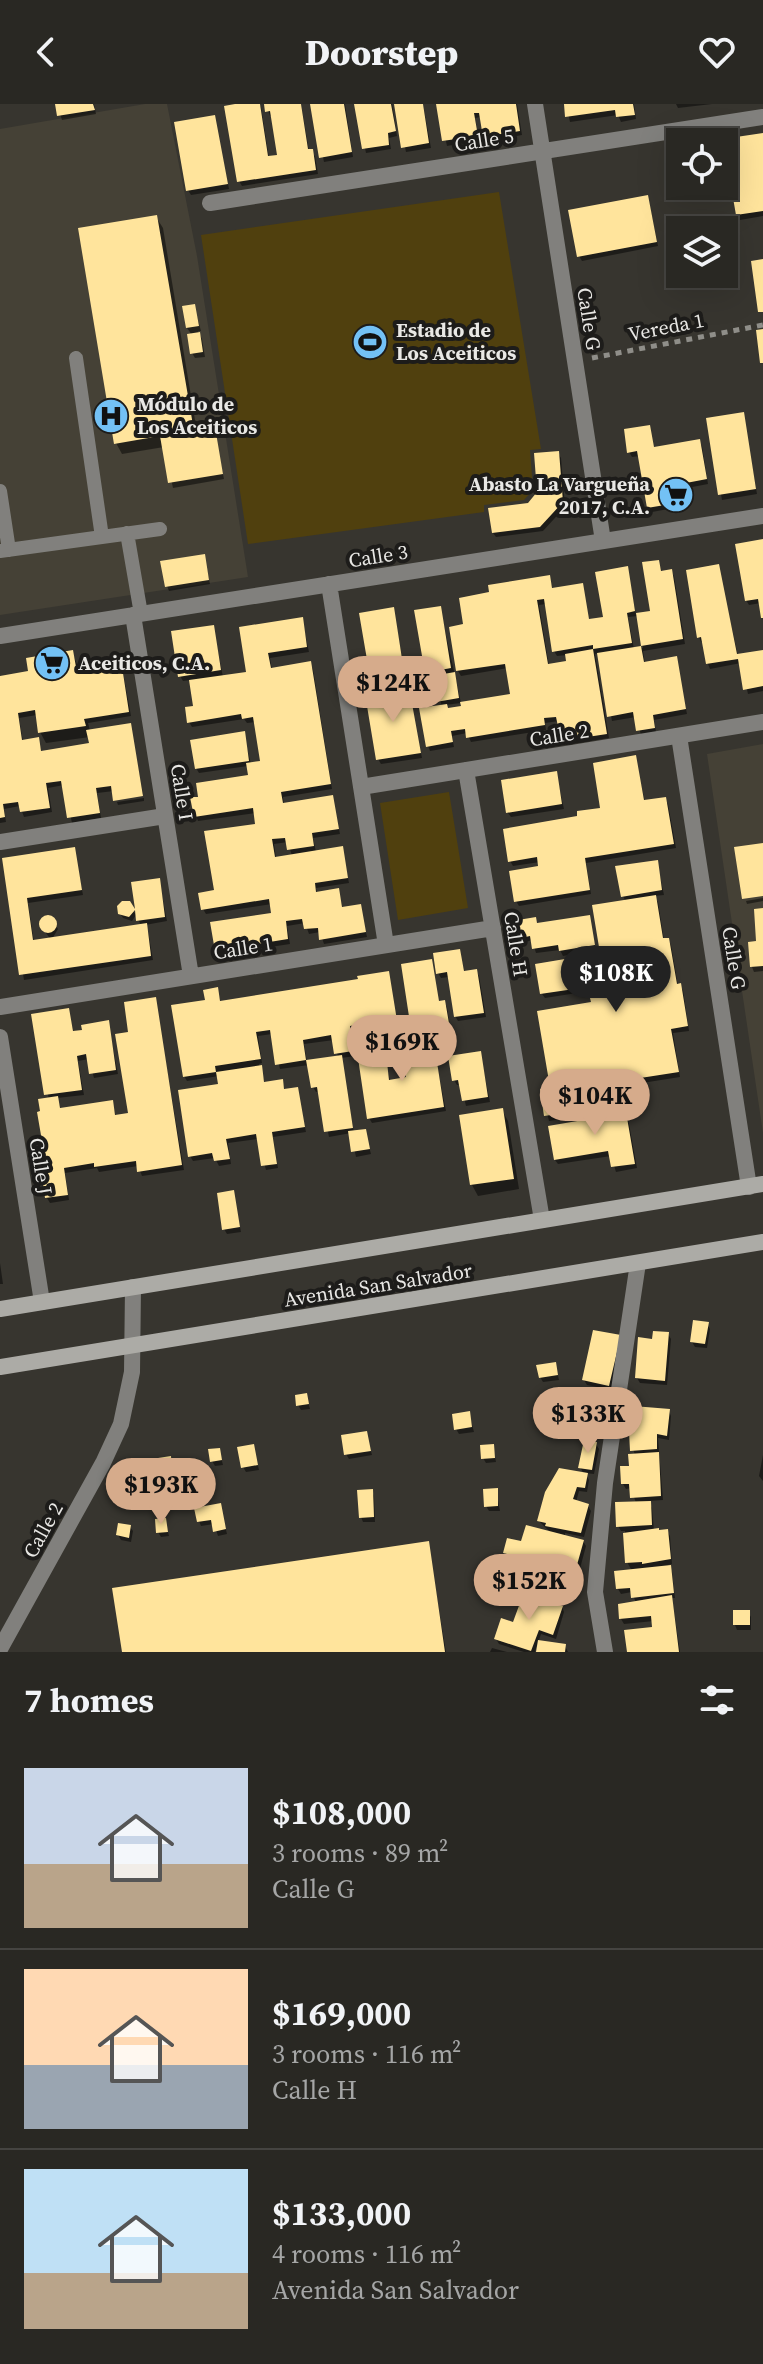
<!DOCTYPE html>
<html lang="en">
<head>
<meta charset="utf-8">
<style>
	:root { --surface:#292823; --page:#353430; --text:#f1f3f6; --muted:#a5a6a6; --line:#454441; --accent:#d6ab8b }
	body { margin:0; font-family:"Source Serif 4",serif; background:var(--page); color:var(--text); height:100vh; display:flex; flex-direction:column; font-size:30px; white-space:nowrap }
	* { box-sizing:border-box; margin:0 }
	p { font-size:26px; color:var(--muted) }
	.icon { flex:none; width:44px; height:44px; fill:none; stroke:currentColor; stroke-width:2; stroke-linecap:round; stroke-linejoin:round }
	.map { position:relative; height:1548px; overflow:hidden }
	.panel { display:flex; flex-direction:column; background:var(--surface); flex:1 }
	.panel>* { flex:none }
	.fabs { position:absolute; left:666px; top:24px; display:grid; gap:16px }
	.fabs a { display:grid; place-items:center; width:72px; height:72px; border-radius:0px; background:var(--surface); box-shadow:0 8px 32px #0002,0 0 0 2px var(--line); font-size:40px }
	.price { position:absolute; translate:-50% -68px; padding:0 18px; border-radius:28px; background:var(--accent); color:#111; font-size:26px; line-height:52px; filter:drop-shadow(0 2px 4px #0008) }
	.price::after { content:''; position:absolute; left:50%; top:48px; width:24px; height:18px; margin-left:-12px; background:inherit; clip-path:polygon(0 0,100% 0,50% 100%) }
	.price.on { background:#222; color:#fff }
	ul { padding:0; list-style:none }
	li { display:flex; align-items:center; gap:24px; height:200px; padding:0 24px }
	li+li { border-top:2px solid var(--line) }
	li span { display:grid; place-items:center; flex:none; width:224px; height:160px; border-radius:0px; color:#555 }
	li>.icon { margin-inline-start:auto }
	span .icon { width:96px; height:96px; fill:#fffc; stroke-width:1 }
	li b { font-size:34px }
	h2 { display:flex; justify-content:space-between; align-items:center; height:96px; padding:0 24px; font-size:34px }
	header { display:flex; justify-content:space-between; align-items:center; height:104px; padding:0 24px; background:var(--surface); font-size:36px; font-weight:800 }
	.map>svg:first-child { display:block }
	.built { fill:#454136 }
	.green { fill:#50400e }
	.shadow { fill:#0007; fill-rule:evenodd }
	.building { fill:#ffe49c; fill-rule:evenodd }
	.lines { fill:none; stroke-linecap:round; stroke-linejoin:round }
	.path { stroke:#8f8e89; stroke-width:5; stroke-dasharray:6 6; stroke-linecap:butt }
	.lane { stroke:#81807d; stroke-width:14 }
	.street { stroke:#81807d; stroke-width:16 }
	.secondary { stroke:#acaba6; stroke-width:16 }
	.labels { text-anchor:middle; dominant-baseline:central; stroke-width:8; stroke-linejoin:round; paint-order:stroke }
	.street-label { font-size:20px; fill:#e9e8e5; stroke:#1d1c1a }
	.poi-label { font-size:20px; font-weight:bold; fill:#e9e8e5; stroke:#1d1c1a; text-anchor:start }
</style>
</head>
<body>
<header><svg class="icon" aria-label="back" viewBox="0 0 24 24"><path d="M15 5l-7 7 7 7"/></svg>Doorstep<svg class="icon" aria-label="heart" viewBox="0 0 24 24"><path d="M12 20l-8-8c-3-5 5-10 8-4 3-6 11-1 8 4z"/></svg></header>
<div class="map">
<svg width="763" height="1548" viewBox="0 0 763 1548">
	<rect width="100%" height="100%" fill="#37352f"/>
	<path class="built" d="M145 0H167L197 152 248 473 0 511V25Z
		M763 640V1029L707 650Z"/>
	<path class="green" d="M499 88 541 345 530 346 533 386 524 396 484 401V408L248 440 201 131Z
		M449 688 468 804 398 816 380 699Z"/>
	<path class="shadow" d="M57 0H94L96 10 62 16Z
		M248 0H259L261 3 269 54 280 52 273 11 270 12 266 0H301L309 47 315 52 318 70 242 82 239 77Z
		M312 0H345L353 53 324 58Z
		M356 0H392L397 32 389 34 391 45 366 49Z
		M396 0H423L431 44 406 48Z
		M438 0H517L522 31 487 37 481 13 475 14 479 36 447 42Z
		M566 0H634L636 15 621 18 618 11 570 18Z
		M676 0H712L678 4Z
		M214 13 229 85 191 91 188 86Z
		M763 31V112L740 116 732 75 724 76V38H719Z
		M649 98 658 142 582 157 579 152Z
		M156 113 163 124 197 328 214 326 224 375 173 384 164 343 122 350 116 339Z
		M731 114 734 119 740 172 717 175 718 181 690 184 687 179 691 170H724V126H685Z
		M194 202 201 227H198L202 235 205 253 195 254 192 249V231L187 224Z
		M743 310 757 390 722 396 708 316Z
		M649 323 654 345 699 338 702 342 708 380 687 384 690 401 652 408 649 403 640 352 632 353 629 348Z
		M558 349 561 354 565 403 543 427 496 433 493 429 529 401 539 389Z
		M763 437V512L761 499 749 501 746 496Z
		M204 452 210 480 169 487 167 482Z
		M658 458 662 468 671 467 674 472 685 540 643 547 645 560 676 555 687 610 654 616 656 628 641 631 636 613 612 617 599 549 595 550 609 634 566 641 559 617 545 619 546 626 471 638 467 629 452 632 454 643 430 647 428 642 442 603 434 572 430 573 427 568 440 504 461 599 445 601 448 606 512 592 508 564 461 572 458 567 466 522 549 473 553 486 582 481 589 517 605 515 627 464 636 511 652 508ZM546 500 554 547 557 552 567 551 568 559 549 562 539 501ZM638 512 643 544 634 545 628 513Z
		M718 462 738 552 763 548V587L748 590 741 559 710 565 708 560 704 538H701L699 533Z
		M393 505 407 579 376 584 373 579Z
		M302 515 309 548 270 554 272 566 310 560 313 565 332 685 283 693 284 701 332 693 340 730 313 734 316 748 342 744 349 779 316 784 317 790 338 786 343 805 360 802 367 833 324 840 320 828 309 830 305 819 287 822 290 840 219 851 217 846 274 810 272 800 206 810 203 805 257 721 256 709 198 717 196 712 250 672 248 662 199 669 196 664 243 629 251 660 262 659 256 618 247 619 244 615 192 623 189 618 196 604 191 576 183 577 180 572 213 523 223 573 248 570 241 525ZM288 738 292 752 276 754 274 740Z
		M72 548 79 565 120 558 122 563 131 612 88 619 90 627 130 621 143 690 115 695 114 687 97 689 101 714 72 719 64 681 48 684 52 708 24 713 20 702 4 705 6 718 0 719V574L27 570ZM37 611 40 628 46 639 90 633 91 641 42 649 38 636 23 638 19 614Z
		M408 585 422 654 381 660 378 655Z
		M635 654 645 698 665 695 668 700 676 744 586 759 591 790 519 802 516 797 540 764V758L513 762 510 757 580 714 602 705Z
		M556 669 564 705 511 713 508 709Z
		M144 694V697L118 701 117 698Z
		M74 745 83 791 28 799 34 838 51 836 41 822 46 814 51 815 58 825 52 835 142 822 138 816 159 776 167 817 145 821 148 827 153 856 24 876 4 756Z
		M657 758 664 791 654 792 658 798 664 836H668L671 841 678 882 683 886 689 927 673 929 680 973 623 982 625 994 606 997 608 1007 624 1004 627 1009 637 1064 616 1068 611 1052 558 1060 555 1056 597 1016 596 1009 549 1017 542 987 552 985 594 900 610 893 626 798 623 792Z
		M763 794V797L747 800 746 797Z
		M128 799 136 811 132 817 123 814 120 809Z
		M763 806V867L754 868 752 863Z
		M589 813 596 846 563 852 560 846 536 849 532 836 526 838 523 833 535 816 539 821Z
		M459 847 465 869 476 867 479 872 486 913 458 917 455 912 449 873 441 874 438 869Z
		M588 853 596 886 545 894 542 890Z
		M431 857 439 899 444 898 447 903 452 936 435 939 430 920 415 923 412 918Z
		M388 869 401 940 371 945 366 924 351 926 355 952 341 954 354 1029 365 1027 371 1050 356 1053 351 1029 329 1033 320 987 316 988 313 983 309 961 280 965 272 930 258 932 262 959 259 960 265 980 282 977 285 987 297 985 306 1028 273 1033 278 1064 266 1066 258 1035 228 1039 231 1060 219 1062 215 1054 193 1057 190 1052 220 982 219 972 187 977 184 972 207 898 217 886 221 899 361 877ZM334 936 338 953 307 958 304 940Z
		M155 895 184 1066 142 1072 138 1062 99 1068 97 1064 65 1069 69 1096 50 1099 47 1094 49 996 34 911 68 906 74 929 108 919 118 970 94 974 89 955 78 957 84 991 57 994 61 1006 112 998 116 1013 130 1011 131 929Z
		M433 941 446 1007 372 1019 369 1014 384 952 390 977 408 975Z
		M480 949 490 998 466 1002 461 981H457L454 976Z
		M502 1006 508 1017 519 1085 478 1092 472 1081 461 1013Z
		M233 1088 241 1128 227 1130 224 1125Z
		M0 1159 3 1180H0Z
		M707 1220 710 1225 707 1244 695 1243 692 1238Z
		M668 1230 671 1235 667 1281 640 1279 637 1274 654 1237Z
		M619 1233 612 1286 587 1281 584 1276Z
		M555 1260 559 1276 543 1278 540 1273Z
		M306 1291 310 1305 301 1306 298 1301Z
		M602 1301 605 1306 599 1331 567 1324 564 1319Z
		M669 1307 671 1312 669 1336 658 1334 663 1396 648 1397 652 1404 654 1427H667L670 1432 672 1460 668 1461 672 1468 675 1494H672L680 1548H629L654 1525V1517L624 1520 621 1515 620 1501 636 1499 632 1488 621 1490 618 1485 632 1467 627 1458 625 1427H621L618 1422 636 1399 631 1384 626 1385 623 1380 635 1351 627 1327Z
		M469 1309 474 1328 459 1330 456 1325Z
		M366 1329 372 1351 349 1355 346 1350Z
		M596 1340 599 1345 594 1370 585 1369 589 1376 587 1388 579 1387 576 1398 588 1402 591 1407 584 1433 565 1429V1433L583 1437 586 1442 578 1472 508 1454 505 1449 552 1430 539 1417 584 1370 580 1363Z
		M253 1342 259 1366 246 1368 243 1363Z
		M493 1342 496 1358 486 1359 483 1354Z
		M219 1346 223 1361 215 1362 212 1357Z
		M763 1351V1377L759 1372Z
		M170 1354 174 1370 165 1372 162 1367Z
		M496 1386 500 1407H489L486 1402Z
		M372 1387 374 1392 375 1418H363L361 1413Z
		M220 1401 227 1430 218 1432 214 1420 201 1422 199 1417Z
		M165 1416 169 1432 161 1433 158 1428Z
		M130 1423 133 1427 131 1438 121 1436 118 1431Z
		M428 1440 446 1548H124Z
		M508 1478 563 1482 566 1487 563 1499 529 1488 528 1492 562 1503 564 1508 556 1535 541 1530 538 1539 565 1542 568 1548H538L537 1541 535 1548H524L499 1540 496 1535 515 1521 526 1488 511 1483Z
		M748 1508 751 1513V1526H737L735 1521Z
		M492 1544 507 1548H490Z"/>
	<path class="building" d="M55 0H93L95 6 57 12Z
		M235 0H260L268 52 277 51 270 7 265 8 264 0H301L308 45H313L316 66 237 78 224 2Z
		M310 0H344L352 48 319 54Z
		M354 0H391L396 27 388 29 389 41 362 45Z
		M394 0H423L429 39 401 44Z
		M436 0H516L520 27 483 33 479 9H474L478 32 442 37Z
		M564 0H633L635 11 616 13 615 6 565 13Z
		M215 11 228 80 186 87 174 18Z
		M763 29V107L736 111 729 71H724V38L716 36Z
		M648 91 657 138 577 153 568 106Z
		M157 111 194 327 215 323 223 370 168 379 160 332 114 340 78 124Z
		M732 112 739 167 724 169V126H683L682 118Z
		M763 155V208H758L751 157Z
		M715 170 716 176 685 180 684 171Z
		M195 200 199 222 186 224 182 202Z
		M763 225V259H760L756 226Z
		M200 228 203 248 190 250 187 230Z
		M744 308 756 385 718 391 706 314Z
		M650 321 654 343 700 335 707 375 686 379 689 397 647 404 637 347 627 349 624 325Z
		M559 347 563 398 540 423 492 429 488 404 528 399 537 388 534 349Z
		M763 435V514H761L758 495 745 497 735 440Z
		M205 450 209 476 165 483 160 457Z
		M659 456 661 467 672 465 683 535 641 542 636 509 650 507 642 458Z
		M719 460 737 550 763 546V582L743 586 738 555 706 560 701 533 697 534 686 466Z
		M628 462 635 507 627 509 632 539 593 545 607 630 561 637 556 613 544 614 545 621 466 634 465 625 451 627 453 638 426 643 419 604 447 600 448 604 461 602 460 598 510 590 505 560 456 567 449 523 463 520 459 494 489 488 488 481 550 471 552 484 583 479 589 515 603 513 595 468ZM544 495 552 548 593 541V545L565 550 566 557 548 560 537 496Z
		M441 502 451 564 425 569 414 506Z
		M394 503 405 574 371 579 359 509Z
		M303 513 307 543 268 549 271 564 311 557 331 680 281 688 283 699 333 691 339 725 312 729 314 742 287 746 285 734 272 735 275 753 343 742 348 774 315 779 316 788 339 784 342 803 361 800 366 828 319 836 318 824 304 825 302 815 286 817 288 835 215 847 210 818 271 809 269 795 201 806 198 789 214 786 204 727 255 720 253 704 194 713 190 693H198L196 679 248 671 246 659 260 657 253 613 242 615 241 610 187 619 185 603 193 602 189 576 246 568 239 523Z
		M214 521 221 566 178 573 171 527Z
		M641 542 644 558 677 552 686 605 653 611 655 624 636 627 633 608 607 613 597 549Z
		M73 546 76 563 121 556 129 608 84 615 86 622 38 629 35 606 18 609 22 636 39 633 41 647 89 639 86 626 131 619 143 692 113 697 111 682 96 684 100 709 67 714 61 677 46 679 50 704 20 708 18 698 3 700 5 713 0 714V572L28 567 26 554Z
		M455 568 459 594 436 598 432 572Z
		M409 583 421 649 376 656 365 590Z
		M245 627 249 657 195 665 190 636Z
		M636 651 644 696 666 693 674 740 585 754 590 786 514 798 509 767 538 762 537 753 508 758 503 725 577 712V707L600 704 593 659Z
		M557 667 562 700 506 709 501 676Z
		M763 739V792L742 795 734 743Z
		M75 743 82 786 27 794 33 836 147 819 151 852 19 871 2 754Z
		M658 756 662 786 621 793 615 762Z
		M160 774 165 813 136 817 135 806 129 813 118 810 117 802 122 797H130L135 805 131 778Z
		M656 791 663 834H669L677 880 681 879 688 922 671 925 679 968 621 977 623 989 605 992 606 1003 544 1012 540 985 550 983 537 907 591 898 590 894 607 891 592 801Z
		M763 804V862L750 863 748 838 756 837 754 805Z
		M590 811 595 841 559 847 558 841 532 845 530 832 521 834 518 816 536 813 537 819Z
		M39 820a9 9 0 1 1 18 0a9 9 0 1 1-18 0Z
		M460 845 464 867 477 865 484 909 454 913 447 868 436 870 433 849Z
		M589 851 595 882 540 890 535 860Z
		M432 855 439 897 445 896 451 931 430 934 427 916 410 919 401 860Z
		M389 867 400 935 366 940 363 920 350 922 353 947 334 950 331 931 303 936 306 956 342 951 353 1024 324 1028 317 983 311 984 306 956 275 961 270 926 256 928 261 955 215 962 216 968 262 961 264 978 283 975 284 985 298 983 305 1023 272 1028 277 1060 261 1062 256 1030 226 1035 230 1055 214 1057 212 1049 188 1053 178 986 218 980 216 968 183 973 171 901 205 896 203 886 218 883 220 897 358 875 357 872Z
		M156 893 182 1061 137 1068 136 1057 94 1063V1059L64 1064 68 1091 45 1094 41 1067 47 1066 37 1008 40 1007 38 995 58 992 60 1004 113 996 115 1011 128 1009 115 930 128 928 124 898Z
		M69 904 73 927 82 926 81 921 109 916 116 966 89 970 86 950 77 952 82 986 44 991 31 910Z
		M434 939 444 1003 367 1015 358 954 386 949 389 976 406 973 401 944Z
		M481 947 488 993 462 997 458 976 452 977 448 952Z
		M625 1002 635 1060 611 1063 608 1047 554 1056 548 1022 595 1014 594 1007Z
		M503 1004 514 1075 470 1081 459 1011Z
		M366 1025 370 1045 351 1048 348 1027Z
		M234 1086 240 1123 222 1126 217 1089Z
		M693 1216 709 1218 705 1240 690 1238Z
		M593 1226 621 1231 609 1282 582 1276Z
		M653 1227 669 1228 665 1277 635 1274 638 1233 652 1235Z
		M556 1258 558 1271 539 1274 536 1261Z
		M307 1289 309 1300 296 1302 295 1291Z
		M568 1292 603 1299 597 1327 562 1320Z
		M633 1302 670 1305 667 1332 657 1330V1345L630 1347 629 1328 624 1327 626 1313 632 1314Z
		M470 1307 472 1323 454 1326 452 1310Z
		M367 1327 371 1347 344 1351 341 1331Z
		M584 1336 597 1338 592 1366 578 1364Z
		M254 1340 258 1361 241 1364 237 1343Z
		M494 1340 495 1354 481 1355 480 1341Z
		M220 1344 222 1356 210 1358 208 1345Z
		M659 1348 661 1392 630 1394 629 1380H621L620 1362H629L628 1350Z
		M171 1352 172 1365 160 1368 158 1354Z
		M559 1364 588 1369 585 1384 577 1383 573 1395 589 1400 581 1429 545 1422 546 1419 537 1417 545 1388Z
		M498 1384V1402L484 1403 483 1385Z
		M373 1385 374 1413 359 1414 357 1386Z
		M651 1397 652 1421 616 1423 615 1398Z
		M221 1399 226 1425 213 1428 211 1416 197 1418 194 1404Z
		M166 1414 168 1428 156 1429 155 1415Z
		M118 1419 131 1421 129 1434 116 1431Z
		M526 1421 584 1436 575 1468 503 1449 507 1434 521 1437Z
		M659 1424V1426L668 1425 671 1455 642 1460V1458L625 1459 623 1429Z
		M429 1437 445 1548H122L112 1484Z
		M671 1461 674 1489 631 1494 630 1484 616 1485 614 1467Z
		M510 1464 565 1480 560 1495 506 1478Z
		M524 1488 563 1502 553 1531 539 1526 531 1547 494 1535 501 1514 513 1518Z
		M672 1491 679 1548H627L624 1526 652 1523 651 1512 619 1515 618 1500Z
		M733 1506H750V1521H733Z
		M538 1536 566 1540 565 1548H536Z"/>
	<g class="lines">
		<path class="path" d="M592 254 763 221"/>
		<path class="lane" d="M76 254 102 433
			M0 387 9 446
			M127 429 141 510
			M0 447 160 425"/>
		<path class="street" d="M535 0 603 437
			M210 99 763 13
			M329 480 386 841
			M133 511 191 872
			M0 532 763 412
			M679 632 749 1083
			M466 666 542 1116
			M361 683 763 618
			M0 738 165 712
			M0 903 493 824
			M0 933 42 1198
			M0 1545 103 1359 121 1320 132 1268 133 1183
			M605 1548 595 1488 605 1379 638 1159"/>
		<path class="secondary" d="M0 1205 763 1080
			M0 1263 763 1138"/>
	</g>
	<defs>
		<symbol id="stadium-disc" viewBox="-11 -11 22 22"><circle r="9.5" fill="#73c1f5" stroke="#1d1c1a"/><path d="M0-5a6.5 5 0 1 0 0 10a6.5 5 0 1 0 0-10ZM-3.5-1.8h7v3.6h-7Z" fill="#111"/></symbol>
		<symbol id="hospital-disc" viewBox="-11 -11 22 22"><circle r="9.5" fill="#73c1f5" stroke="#1d1c1a"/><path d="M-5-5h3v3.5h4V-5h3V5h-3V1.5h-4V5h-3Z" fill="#111"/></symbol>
		<symbol id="supermarket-disc" viewBox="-11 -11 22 22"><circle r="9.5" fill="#73c1f5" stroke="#1d1c1a"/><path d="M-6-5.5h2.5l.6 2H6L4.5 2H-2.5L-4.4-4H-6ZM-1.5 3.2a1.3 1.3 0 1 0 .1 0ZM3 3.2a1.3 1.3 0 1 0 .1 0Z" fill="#111"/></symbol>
	</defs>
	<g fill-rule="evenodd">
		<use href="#stadium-disc" x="350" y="218" width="40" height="40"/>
		<use href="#hospital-disc" x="91" y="292" width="40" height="40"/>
		<use href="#supermarket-disc" x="656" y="371" width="40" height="40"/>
		<use href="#supermarket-disc" x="32" y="539" width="40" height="40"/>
	</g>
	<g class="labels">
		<g class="street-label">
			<text transform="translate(484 36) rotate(-9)">Calle 5</text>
			<text transform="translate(589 215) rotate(81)">Calle G</text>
			<text transform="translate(666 223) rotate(-11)">Vereda 1</text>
			<text transform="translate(378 452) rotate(-9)">Calle 3</text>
			<text transform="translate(559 631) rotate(-9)">Calle 2</text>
			<text transform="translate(182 688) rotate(81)">Calle I</text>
			<text transform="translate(516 840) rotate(81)">Calle H</text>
			<text transform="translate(243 844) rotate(-9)">Calle 1</text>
			<text transform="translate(734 854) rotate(81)">Calle G</text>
			<text transform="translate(41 1062) rotate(81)">Calle J</text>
			<text transform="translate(378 1181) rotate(-9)">Avenida San Salvador</text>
			<text transform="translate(43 1426) rotate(-61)">Calle 2</text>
		</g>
		<g class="poi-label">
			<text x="396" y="226">Estadio de<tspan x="396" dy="23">Los Aceiticos</tspan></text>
			<text x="137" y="300">Módulo de<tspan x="137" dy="23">Los Aceiticos</tspan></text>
			<text x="650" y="380" text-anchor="end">Abasto La Vargueña<tspan x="650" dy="23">2017, C.A.</tspan></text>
			<text x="78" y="559">Aceiticos, C.A.</text>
		</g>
	</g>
</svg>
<div class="fabs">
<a><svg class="icon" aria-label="locate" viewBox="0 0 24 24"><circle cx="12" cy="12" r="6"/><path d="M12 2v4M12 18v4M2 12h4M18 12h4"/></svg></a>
<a><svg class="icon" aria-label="layers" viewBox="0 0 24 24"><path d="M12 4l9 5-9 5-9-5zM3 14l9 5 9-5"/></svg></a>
</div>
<b class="price" style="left:393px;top:620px">$124K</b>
<b class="price on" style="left:616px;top:910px">$108K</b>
<b class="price" style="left:402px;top:979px">$169K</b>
<b class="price" style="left:595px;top:1033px">$104K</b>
<b class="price" style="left:588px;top:1351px">$133K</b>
<b class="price" style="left:161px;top:1422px">$193K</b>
<b class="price" style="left:529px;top:1518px">$152K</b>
</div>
<section class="panel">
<h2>7 homes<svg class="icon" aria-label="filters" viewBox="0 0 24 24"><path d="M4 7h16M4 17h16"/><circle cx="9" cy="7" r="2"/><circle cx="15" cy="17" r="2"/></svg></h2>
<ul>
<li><span style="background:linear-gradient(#c9d6e8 60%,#b9a48a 0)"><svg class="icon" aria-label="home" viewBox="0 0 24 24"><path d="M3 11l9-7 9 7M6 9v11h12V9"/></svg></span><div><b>$108,000</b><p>3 rooms · 89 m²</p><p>Calle G</p></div></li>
<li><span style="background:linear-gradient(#ffd9b3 60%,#9aa5b1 0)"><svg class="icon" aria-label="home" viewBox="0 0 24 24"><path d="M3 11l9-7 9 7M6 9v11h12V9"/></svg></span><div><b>$169,000</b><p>3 rooms · 116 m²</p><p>Calle H</p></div></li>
<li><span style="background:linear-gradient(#bfe0f5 65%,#b9a48a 0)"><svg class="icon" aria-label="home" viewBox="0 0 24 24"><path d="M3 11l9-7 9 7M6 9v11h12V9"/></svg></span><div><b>$133,000</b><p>4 rooms · 116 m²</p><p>Avenida San Salvador</p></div></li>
</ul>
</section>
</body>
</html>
